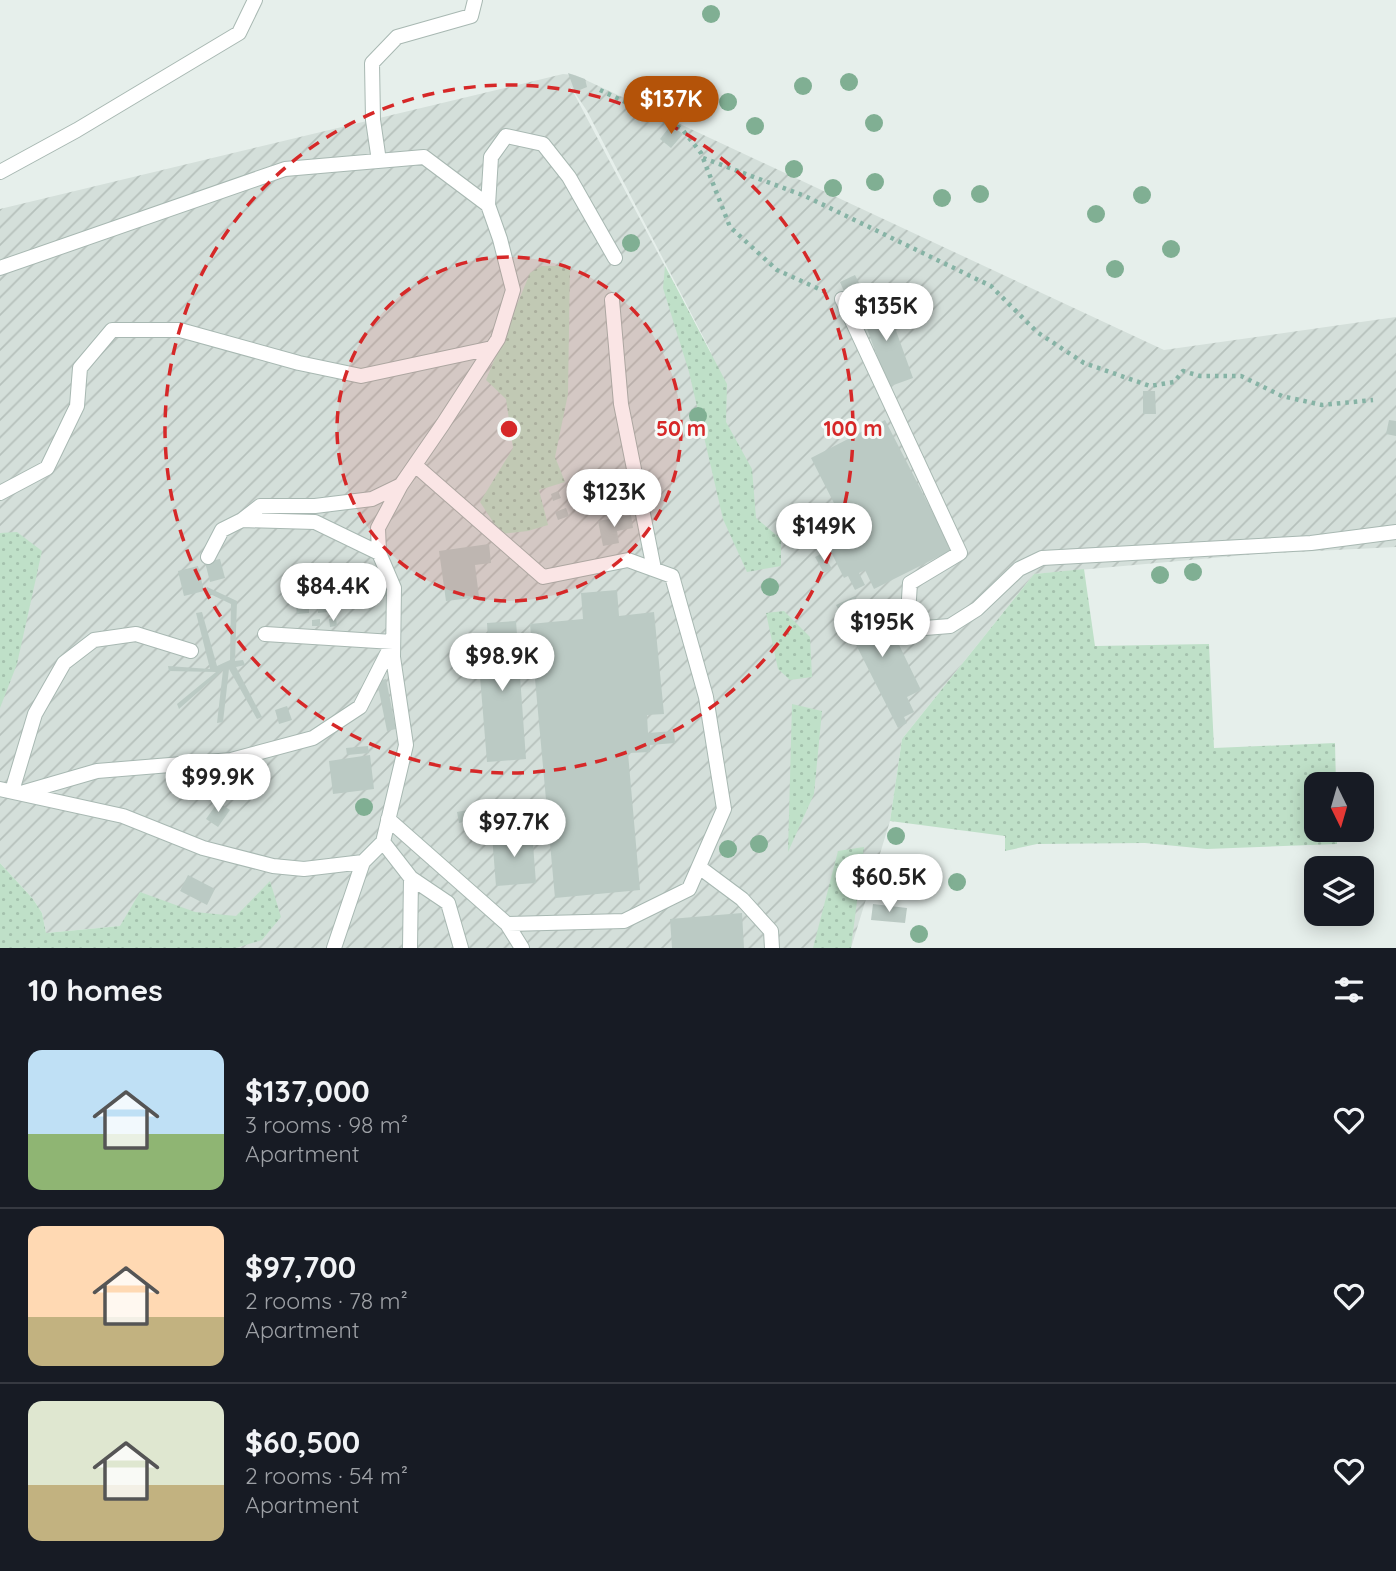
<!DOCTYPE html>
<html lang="en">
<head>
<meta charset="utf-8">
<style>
	:root { --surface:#171b24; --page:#20242c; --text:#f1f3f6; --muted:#9ea1a6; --line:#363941; --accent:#b45309 }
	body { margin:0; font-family:Quicksand,sans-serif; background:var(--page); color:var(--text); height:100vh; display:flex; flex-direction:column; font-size:26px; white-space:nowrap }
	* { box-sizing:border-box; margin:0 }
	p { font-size:23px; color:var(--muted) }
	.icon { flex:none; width:38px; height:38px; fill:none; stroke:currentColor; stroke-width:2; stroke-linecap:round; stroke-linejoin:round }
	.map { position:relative; height:948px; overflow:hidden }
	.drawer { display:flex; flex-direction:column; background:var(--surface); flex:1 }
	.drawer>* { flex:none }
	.needle { width:46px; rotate:175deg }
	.buttons { position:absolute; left:1304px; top:772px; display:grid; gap:14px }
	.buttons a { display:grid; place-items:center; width:70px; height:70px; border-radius:14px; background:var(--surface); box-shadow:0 4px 18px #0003; font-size:35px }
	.price { position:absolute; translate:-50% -60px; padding:0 16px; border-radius:24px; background:#fff; color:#222; font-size:23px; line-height:46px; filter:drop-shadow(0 2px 4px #0008) }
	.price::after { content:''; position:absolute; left:50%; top:42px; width:21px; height:16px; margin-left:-10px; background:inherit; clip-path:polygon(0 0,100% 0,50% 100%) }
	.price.selected { background:var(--accent); color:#fff }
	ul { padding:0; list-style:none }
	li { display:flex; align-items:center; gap:21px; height:175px; padding:0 28px }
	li+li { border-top:2px solid var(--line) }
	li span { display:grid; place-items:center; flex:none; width:196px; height:140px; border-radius:14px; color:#555 }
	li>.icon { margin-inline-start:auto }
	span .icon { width:84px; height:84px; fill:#fffc; stroke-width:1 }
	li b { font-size:30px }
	h2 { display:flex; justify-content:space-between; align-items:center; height:84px; padding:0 28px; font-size:30px }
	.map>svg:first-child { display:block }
	.industrial { fill:url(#industrial-furrows); fill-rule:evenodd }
	.grass { fill:url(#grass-dots) }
	.building { fill:#bbcac4 }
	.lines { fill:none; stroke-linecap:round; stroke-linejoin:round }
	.service-casing { stroke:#a8b8b2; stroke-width:16 }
	.path { stroke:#86b3a5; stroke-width:4.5; stroke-dasharray:3.5 5; stroke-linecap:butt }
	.service { stroke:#fff; stroke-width:14 }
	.tree { fill:#80af93 }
	.ring { fill:none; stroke:#d62828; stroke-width:3.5; stroke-dasharray:12 9 }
	.centre { fill:#d62828; stroke:#f7fbf9; stroke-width:3.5 }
	.ring-label { font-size:21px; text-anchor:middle; font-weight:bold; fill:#d62828; stroke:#f7fbf9; stroke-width:6; stroke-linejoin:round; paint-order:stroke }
</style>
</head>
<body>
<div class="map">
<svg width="1396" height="948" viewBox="0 0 1396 948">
	<defs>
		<pattern id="industrial-furrows" width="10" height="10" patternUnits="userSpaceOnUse" patternTransform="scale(1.75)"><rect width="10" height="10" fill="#d4dfda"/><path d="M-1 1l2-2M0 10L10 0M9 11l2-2" fill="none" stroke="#b6c1bc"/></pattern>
		<pattern id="grass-dots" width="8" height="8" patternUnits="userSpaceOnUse" patternTransform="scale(1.75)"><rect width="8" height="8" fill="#bfe0c8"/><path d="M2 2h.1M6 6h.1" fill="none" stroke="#a4c1ad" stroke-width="1.8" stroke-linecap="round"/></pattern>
	</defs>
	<rect width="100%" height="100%" fill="#e6efeb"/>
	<path class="industrial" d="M563 74 575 75 1164 350 1396 317V547L1257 554 1034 574 902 739 890 821 851 948H170L120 926 46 933 42 913 33 899 0 863V209ZM569 84 587 111 711 352H710Z"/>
	<path class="grass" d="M541 266H570L568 394 555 457 565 482 539 490 548 525 528 531 501 534 480 502 513 448 506 399 486 380 530 273Z
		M665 266 727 384 726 422 752 469 756 518 781 539V566L747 572 723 519 689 372 663 288Z
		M17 532 42 551 17 664 0 708V533Z
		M1084 569 1095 646 1209 644 1214 748 1335 743 1336 784H1316V830H1337V844L1207 849 1145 843 1037 844 1005 851V836L890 821 902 739 1034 574Z
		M784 611 810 637 812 677 790 680 778 669 766 613Z
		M792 704 822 711 814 794 788 852Z
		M864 847 851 948H813L838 851Z
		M0 863 33 899 42 913 46 933 120 926 140 892 195 912 236 916 270 881 281 917 262 940 236 948H0Z"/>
	<path class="building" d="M568 73 585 79 587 87 575 92Z
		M671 125 683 134 671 148 660 139Z
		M855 275 865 295 849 303 840 282Z
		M885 300 913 378 888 387 860 309Z
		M1143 391H1155L1156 414H1143Z
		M885 420 952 550 874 589 865 570 859 573 865 585 855 590 848 576 844 578 818 526 840 515 811 458Z
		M1389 420 1396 421V436L1386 434Z
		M558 491 561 498 553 501 551 494Z
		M566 508 569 516 558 520 555 512Z
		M631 515 633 528 617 531 619 543 603 546 598 521Z
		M489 544 491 563 475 565 479 597 446 601 439 551Z
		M823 553 832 569 824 573 815 557Z
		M220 559 225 578 210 582 205 562Z
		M198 566 204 591 207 587 237 601 235 661 243 660 245 665 236 667 262 717 257 719 229 669 223 722 217 723 223 670 179 709 177 704 216 672 169 671 168 666 210 669 196 613 202 612 217 666 230 660 231 604 204 591 184 596 178 571Z
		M617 590 619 616 654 612 664 714 647 715 648 733 674 731 675 743 650 745V752L628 753 640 890 555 898 530 624 583 619 581 593Z
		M855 596 869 624 885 616 921 690 907 697 914 712 904 717 907 723 898 728 836 605Z
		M328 602V612L318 613V603Z
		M309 604V613L297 614 296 605Z
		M336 618 337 626 330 627 329 619Z
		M320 619V626H312V620Z
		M516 621 526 759 487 762 477 640 488 639 487 623Z
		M386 679 396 729 387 731 377 681Z
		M287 706 292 720 279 724 275 710Z
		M368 746 369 753 347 755 346 748Z
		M370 755 374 789 333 794 329 761Z
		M218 802 230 810 218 827 206 819Z
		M503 803 505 813 459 823 457 812Z
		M1362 807H1365L1367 825H1362Z
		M532 831 536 883 496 886 492 835Z
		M188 875 215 889 207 905 180 891Z
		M872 878 885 882 881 895 868 890Z
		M873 904 907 908 905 923 871 920Z
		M742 913 744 948H672L670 919Z"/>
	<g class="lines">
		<defs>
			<path id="service" d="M379 161 373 120 372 63 397 37 471 16 475 0
				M0 172 77 130 239 33 255 0
				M0 268 285 169 424 157 488 205
				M842 299 960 553 910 583 908 614 925 628 950 626 977 609 1019 569 1042 558 1311 543 1396 532
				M612 300 621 404 654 569
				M415 465 543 577 628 560 672 576 706 697 724 809 689 889 624 921 507 924
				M0 493 47 468 77 406 80 368 112 330H180L299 363 361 376 492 348
				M242 520 260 506H315L372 499 401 485
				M208 557 222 530 242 520 315 522 379 553
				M0 789 123 816 203 848 273 866 304 869 363 862
				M12 791 35 714 64 663 94 640 136 634 191 651
				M21 793 97 771 231 760 313 738 360 707 393 642 265 634
				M388 819 507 924 522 948
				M383 842 411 878 410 948
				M699 867 742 899 771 931 772 948
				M411 878 448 903 461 948
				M334 948 363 862 383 842 406 745 393 657 394 588 379 553 378 528 401 485 443 424 498 339 513 290 500 239 488 205 491 157 506 136 543 144 569 177 615 258"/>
		</defs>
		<use href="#service" class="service-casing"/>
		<path class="path" d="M600 90 682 129 701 153 730 227 777 270 828 293
			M703 158 805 196 991 286 1037 332 1084 363 1150 386 1174 382 1183 371 1200 376H1241L1282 396 1322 405 1373 400"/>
		<use href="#service" class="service"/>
	</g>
	<g class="tree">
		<circle cx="711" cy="14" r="9"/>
		<circle cx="849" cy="82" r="9"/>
		<circle cx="803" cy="86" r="9"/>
		<circle cx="682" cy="99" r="9"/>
		<circle cx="728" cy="102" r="9"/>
		<circle cx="874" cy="123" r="9"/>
		<circle cx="755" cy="126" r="9"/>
		<circle cx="794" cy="169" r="9"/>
		<circle cx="875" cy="182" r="9"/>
		<circle cx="833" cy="188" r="9"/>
		<circle cx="980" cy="194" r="9"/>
		<circle cx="1142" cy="195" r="9"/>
		<circle cx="942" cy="198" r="9"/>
		<circle cx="1096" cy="214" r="9"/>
		<circle cx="631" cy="243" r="9"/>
		<circle cx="1171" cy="249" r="9"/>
		<circle cx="1115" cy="269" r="9"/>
		<circle cx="698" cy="416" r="9"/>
		<circle cx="1193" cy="572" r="9"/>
		<circle cx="1160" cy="575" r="9"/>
		<circle cx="770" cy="587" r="9"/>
		<circle cx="364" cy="807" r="9"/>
		<circle cx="896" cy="836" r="9"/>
		<circle cx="759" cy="844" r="9"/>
		<circle cx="728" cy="849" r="9"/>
		<circle cx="957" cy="882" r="9"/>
		<circle cx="919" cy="934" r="9"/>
	</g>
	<circle cx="509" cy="429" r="172" fill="#d62828" fill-opacity=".12"/>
	<g class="ring">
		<circle cx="509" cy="429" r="172"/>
		<circle cx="509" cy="429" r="344"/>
	</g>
	<circle cx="509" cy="429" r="10" class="centre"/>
	<g class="ring-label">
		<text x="681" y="436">50 m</text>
		<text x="853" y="436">100 m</text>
	</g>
</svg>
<div class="buttons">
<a><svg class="needle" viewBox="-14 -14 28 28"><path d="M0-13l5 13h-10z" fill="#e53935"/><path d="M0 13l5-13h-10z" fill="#9ea1a6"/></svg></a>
<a><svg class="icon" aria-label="layers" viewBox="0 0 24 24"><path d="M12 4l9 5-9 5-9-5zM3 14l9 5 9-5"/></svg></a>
</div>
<b class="price selected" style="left:671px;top:136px">$137K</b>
<b class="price" style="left:886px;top:343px">$135K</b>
<b class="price" style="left:614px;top:529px">$123K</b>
<b class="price" style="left:824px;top:563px">$149K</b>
<b class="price" style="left:333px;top:623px">$84.4K</b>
<b class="price" style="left:882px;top:659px">$195K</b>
<b class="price" style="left:502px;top:693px">$98.9K</b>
<b class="price" style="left:218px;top:814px">$99.9K</b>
<b class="price" style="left:514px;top:859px">$97.7K</b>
<b class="price" style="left:889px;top:914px">$60.5K</b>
</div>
<section class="drawer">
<h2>10 homes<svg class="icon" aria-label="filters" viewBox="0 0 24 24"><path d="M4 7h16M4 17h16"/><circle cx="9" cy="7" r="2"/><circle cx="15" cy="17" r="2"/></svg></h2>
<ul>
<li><span style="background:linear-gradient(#bfe0f5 60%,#8fb573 0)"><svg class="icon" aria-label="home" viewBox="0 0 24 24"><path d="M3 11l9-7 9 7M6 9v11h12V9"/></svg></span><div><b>$137,000</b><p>3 rooms · 98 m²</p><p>Apartment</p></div><svg class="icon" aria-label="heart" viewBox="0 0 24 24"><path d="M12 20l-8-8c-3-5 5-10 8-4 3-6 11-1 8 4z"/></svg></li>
<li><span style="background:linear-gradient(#ffd9b3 65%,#c2b280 0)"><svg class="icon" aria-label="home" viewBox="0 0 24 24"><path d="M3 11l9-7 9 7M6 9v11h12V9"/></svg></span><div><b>$97,700</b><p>2 rooms · 78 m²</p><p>Apartment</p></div><svg class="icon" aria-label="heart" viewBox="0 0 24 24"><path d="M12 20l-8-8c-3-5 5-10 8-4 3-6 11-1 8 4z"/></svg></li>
<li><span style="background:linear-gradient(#dfe7d0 60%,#c2b280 0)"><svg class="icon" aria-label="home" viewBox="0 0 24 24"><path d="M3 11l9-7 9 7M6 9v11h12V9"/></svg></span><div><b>$60,500</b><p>2 rooms · 54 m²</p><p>Apartment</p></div><svg class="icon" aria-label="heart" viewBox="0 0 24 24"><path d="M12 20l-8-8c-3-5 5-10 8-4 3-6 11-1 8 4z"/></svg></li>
</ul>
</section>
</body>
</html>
